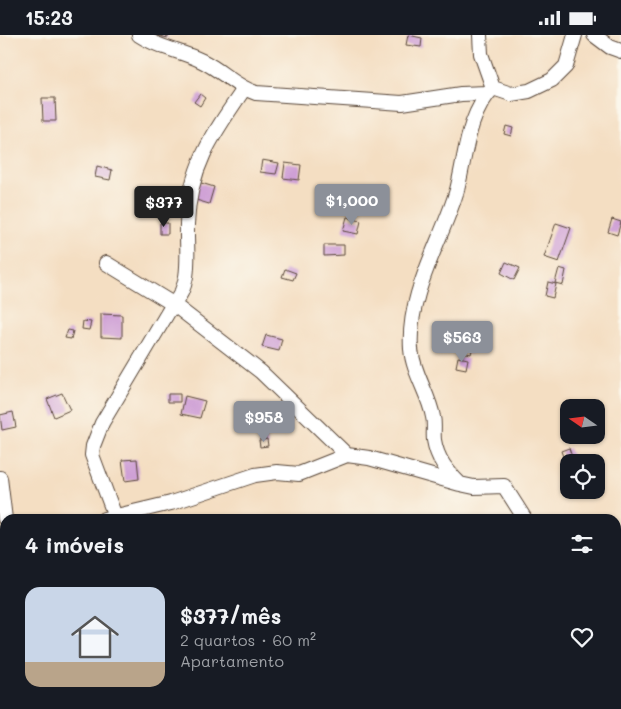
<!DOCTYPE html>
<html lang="pt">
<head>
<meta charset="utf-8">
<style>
	:root { --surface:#171b24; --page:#242831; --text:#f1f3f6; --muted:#9ea1a6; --accent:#8c9099 }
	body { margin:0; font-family:Mali,sans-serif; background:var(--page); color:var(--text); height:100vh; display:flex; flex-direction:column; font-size:19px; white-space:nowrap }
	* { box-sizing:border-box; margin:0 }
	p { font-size:16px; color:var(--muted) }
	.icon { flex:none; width:28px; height:28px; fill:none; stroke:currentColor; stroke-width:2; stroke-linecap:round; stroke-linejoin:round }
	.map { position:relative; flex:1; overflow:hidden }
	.panel { position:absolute; left:0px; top:479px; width:621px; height:196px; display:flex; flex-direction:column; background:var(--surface); border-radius:15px 15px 0 0; box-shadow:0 1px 4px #0004 }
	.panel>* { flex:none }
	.needle { width:32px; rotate:284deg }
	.controls { position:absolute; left:560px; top:364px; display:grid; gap:10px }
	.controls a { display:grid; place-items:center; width:45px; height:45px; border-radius:10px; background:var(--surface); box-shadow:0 1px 4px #0004; font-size:25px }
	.price { position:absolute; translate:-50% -42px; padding:0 11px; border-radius:5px; background:var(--accent); color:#fff; font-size:16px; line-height:32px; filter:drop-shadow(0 1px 2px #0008) }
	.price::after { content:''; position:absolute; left:50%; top:30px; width:15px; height:11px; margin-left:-8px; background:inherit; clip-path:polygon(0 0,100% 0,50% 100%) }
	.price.selected { background:#222; color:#fff }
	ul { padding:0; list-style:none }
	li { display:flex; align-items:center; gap:15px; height:125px; padding:0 25px }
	li span { display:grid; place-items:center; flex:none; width:140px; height:100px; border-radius:15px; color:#555 }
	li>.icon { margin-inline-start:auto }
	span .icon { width:60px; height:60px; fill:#fffc; stroke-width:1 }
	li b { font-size:21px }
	h2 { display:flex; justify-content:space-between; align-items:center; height:60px; padding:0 25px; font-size:21px }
	.status { display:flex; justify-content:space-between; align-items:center; height:35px; padding:0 25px; background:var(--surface); direction:ltr }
	.status svg { height:14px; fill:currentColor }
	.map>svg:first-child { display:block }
	.building { fill:#cfa0d6 }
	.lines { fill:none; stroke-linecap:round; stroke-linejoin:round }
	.minor-casing { stroke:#574537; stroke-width:16 }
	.minor { stroke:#fff; stroke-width:14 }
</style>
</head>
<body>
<div class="status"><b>15:23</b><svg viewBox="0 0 49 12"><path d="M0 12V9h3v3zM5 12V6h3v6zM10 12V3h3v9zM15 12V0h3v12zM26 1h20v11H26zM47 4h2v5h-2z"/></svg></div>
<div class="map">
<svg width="621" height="674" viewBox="0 0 621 674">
	<rect width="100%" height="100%" fill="#fbf7ec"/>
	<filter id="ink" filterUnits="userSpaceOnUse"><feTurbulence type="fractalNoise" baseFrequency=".02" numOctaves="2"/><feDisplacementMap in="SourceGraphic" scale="10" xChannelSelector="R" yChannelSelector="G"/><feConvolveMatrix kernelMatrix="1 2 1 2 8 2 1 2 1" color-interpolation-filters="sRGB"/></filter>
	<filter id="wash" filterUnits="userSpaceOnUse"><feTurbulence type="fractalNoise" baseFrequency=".0096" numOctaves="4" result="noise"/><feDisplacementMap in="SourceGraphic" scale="20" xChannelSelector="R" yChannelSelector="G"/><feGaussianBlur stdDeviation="1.12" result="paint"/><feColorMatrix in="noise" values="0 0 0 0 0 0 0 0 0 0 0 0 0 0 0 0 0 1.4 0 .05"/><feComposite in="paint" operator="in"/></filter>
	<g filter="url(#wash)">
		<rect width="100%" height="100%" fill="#f4dec2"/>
		<g id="blocks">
			<path class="building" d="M155 0H168V3Z
				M408 0 422 3 421 12 406 10Z
				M200 59 205 63 200 71 194 67Z
				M42 63H55L56 86H43Z
				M506 91 513 93 511 101 504 99Z
				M262 125 279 128 276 139 260 137Z
				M285 128 301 130 299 145 283 143Z
				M97 131 112 135 110 145 95 142Z
				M198 147 214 152 209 169 193 164Z
				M347 182 361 186 358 199 343 196Z
				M612 184 621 187 617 200 608 197Z
				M160 188H168V199H160Z
				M556 188 571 193 559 227 544 222Z
				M324 210H344V220L324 221Z
				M506 227 520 233 514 245 501 238Z
				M559 233 566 235 563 250 555 248Z
				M285 234 296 238 293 245 282 242Z
				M548 247 556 249 553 263 545 261Z
				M101 279 122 280V303L101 302Z
				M83 286 91 287 89 295 82 294Z
				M68 295 73 296 71 304 65 303Z
				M266 300 282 304 279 316 262 312Z
				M460 308 473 311 471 319 458 316Z
				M458 322 468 324 466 334 456 332Z
				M62 358 70 375 54 382 47 364Z
				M168 359H180V367H168Z
				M185 361 205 366 200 383 181 379Z
				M13 377 16 392 2 395 0 380Z
				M267 404 268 411 260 412 259 405Z
				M569 413 572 422 564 424 561 416Z
				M137 424 139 444 125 446 122 425Z
				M4 620 5 631 0 633V621Z
				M540 670H582L581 674H538Z"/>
		</g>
	</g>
	<g filter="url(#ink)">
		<use href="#blocks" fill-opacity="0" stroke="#574537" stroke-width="1"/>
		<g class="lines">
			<defs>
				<path id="minor" d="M139 0C158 13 182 16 202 26 221 35 236 52 256 58L402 68 461 59 487 58
					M594 0 610 12 621 16
					M493 53 511 59 529 56 552 45 566 31 575 0
					M106 228 173 269 261 337 347 420
					M0 443 5 484
					M460 449C447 436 437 424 434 405 433 397 435 389 433 382 429 359 413 338 411 314 407 258 442 206 457 155 466 120 467 80 493 53L481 19 480 0
					M104 484 171 468 255 440 277 437 299 439 347 420 369 423 460 449 474 452 504 451 525 484
					M116 484 92 420 93 411 102 388 173 269C193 250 186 214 187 189 189 132 213 99 244 54
					M616 545 621 550
					M616 626 621 618
					M147 670V674
					M597 674 599 670"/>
			</defs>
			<use href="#minor" class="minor-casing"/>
			<use href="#minor" class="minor"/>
		</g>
	</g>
</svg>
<div class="controls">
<a><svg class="needle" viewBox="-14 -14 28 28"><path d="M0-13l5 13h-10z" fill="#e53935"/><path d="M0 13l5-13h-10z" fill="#9ea1a6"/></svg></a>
<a><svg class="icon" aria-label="locate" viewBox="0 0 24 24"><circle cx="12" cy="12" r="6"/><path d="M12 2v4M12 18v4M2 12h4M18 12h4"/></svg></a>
</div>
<b class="price" style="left:352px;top:191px">$1,000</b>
<b class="price selected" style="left:164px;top:193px">$377</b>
<b class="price" style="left:462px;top:328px">$563</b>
<b class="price" style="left:264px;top:408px">$958</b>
<section class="panel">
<h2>4 imóveis<svg class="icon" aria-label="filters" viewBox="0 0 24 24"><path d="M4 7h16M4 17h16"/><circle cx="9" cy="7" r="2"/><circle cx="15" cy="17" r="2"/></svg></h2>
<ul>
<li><span style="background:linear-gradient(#c9d6e8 75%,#b9a48a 0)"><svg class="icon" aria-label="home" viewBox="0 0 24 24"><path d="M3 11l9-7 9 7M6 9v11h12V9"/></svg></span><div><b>$377/mês</b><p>2 quartos · 60 m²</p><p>Apartamento</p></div><svg class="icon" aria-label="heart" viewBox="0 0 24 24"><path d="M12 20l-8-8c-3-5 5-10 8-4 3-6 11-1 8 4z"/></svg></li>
</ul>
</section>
</div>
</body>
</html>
